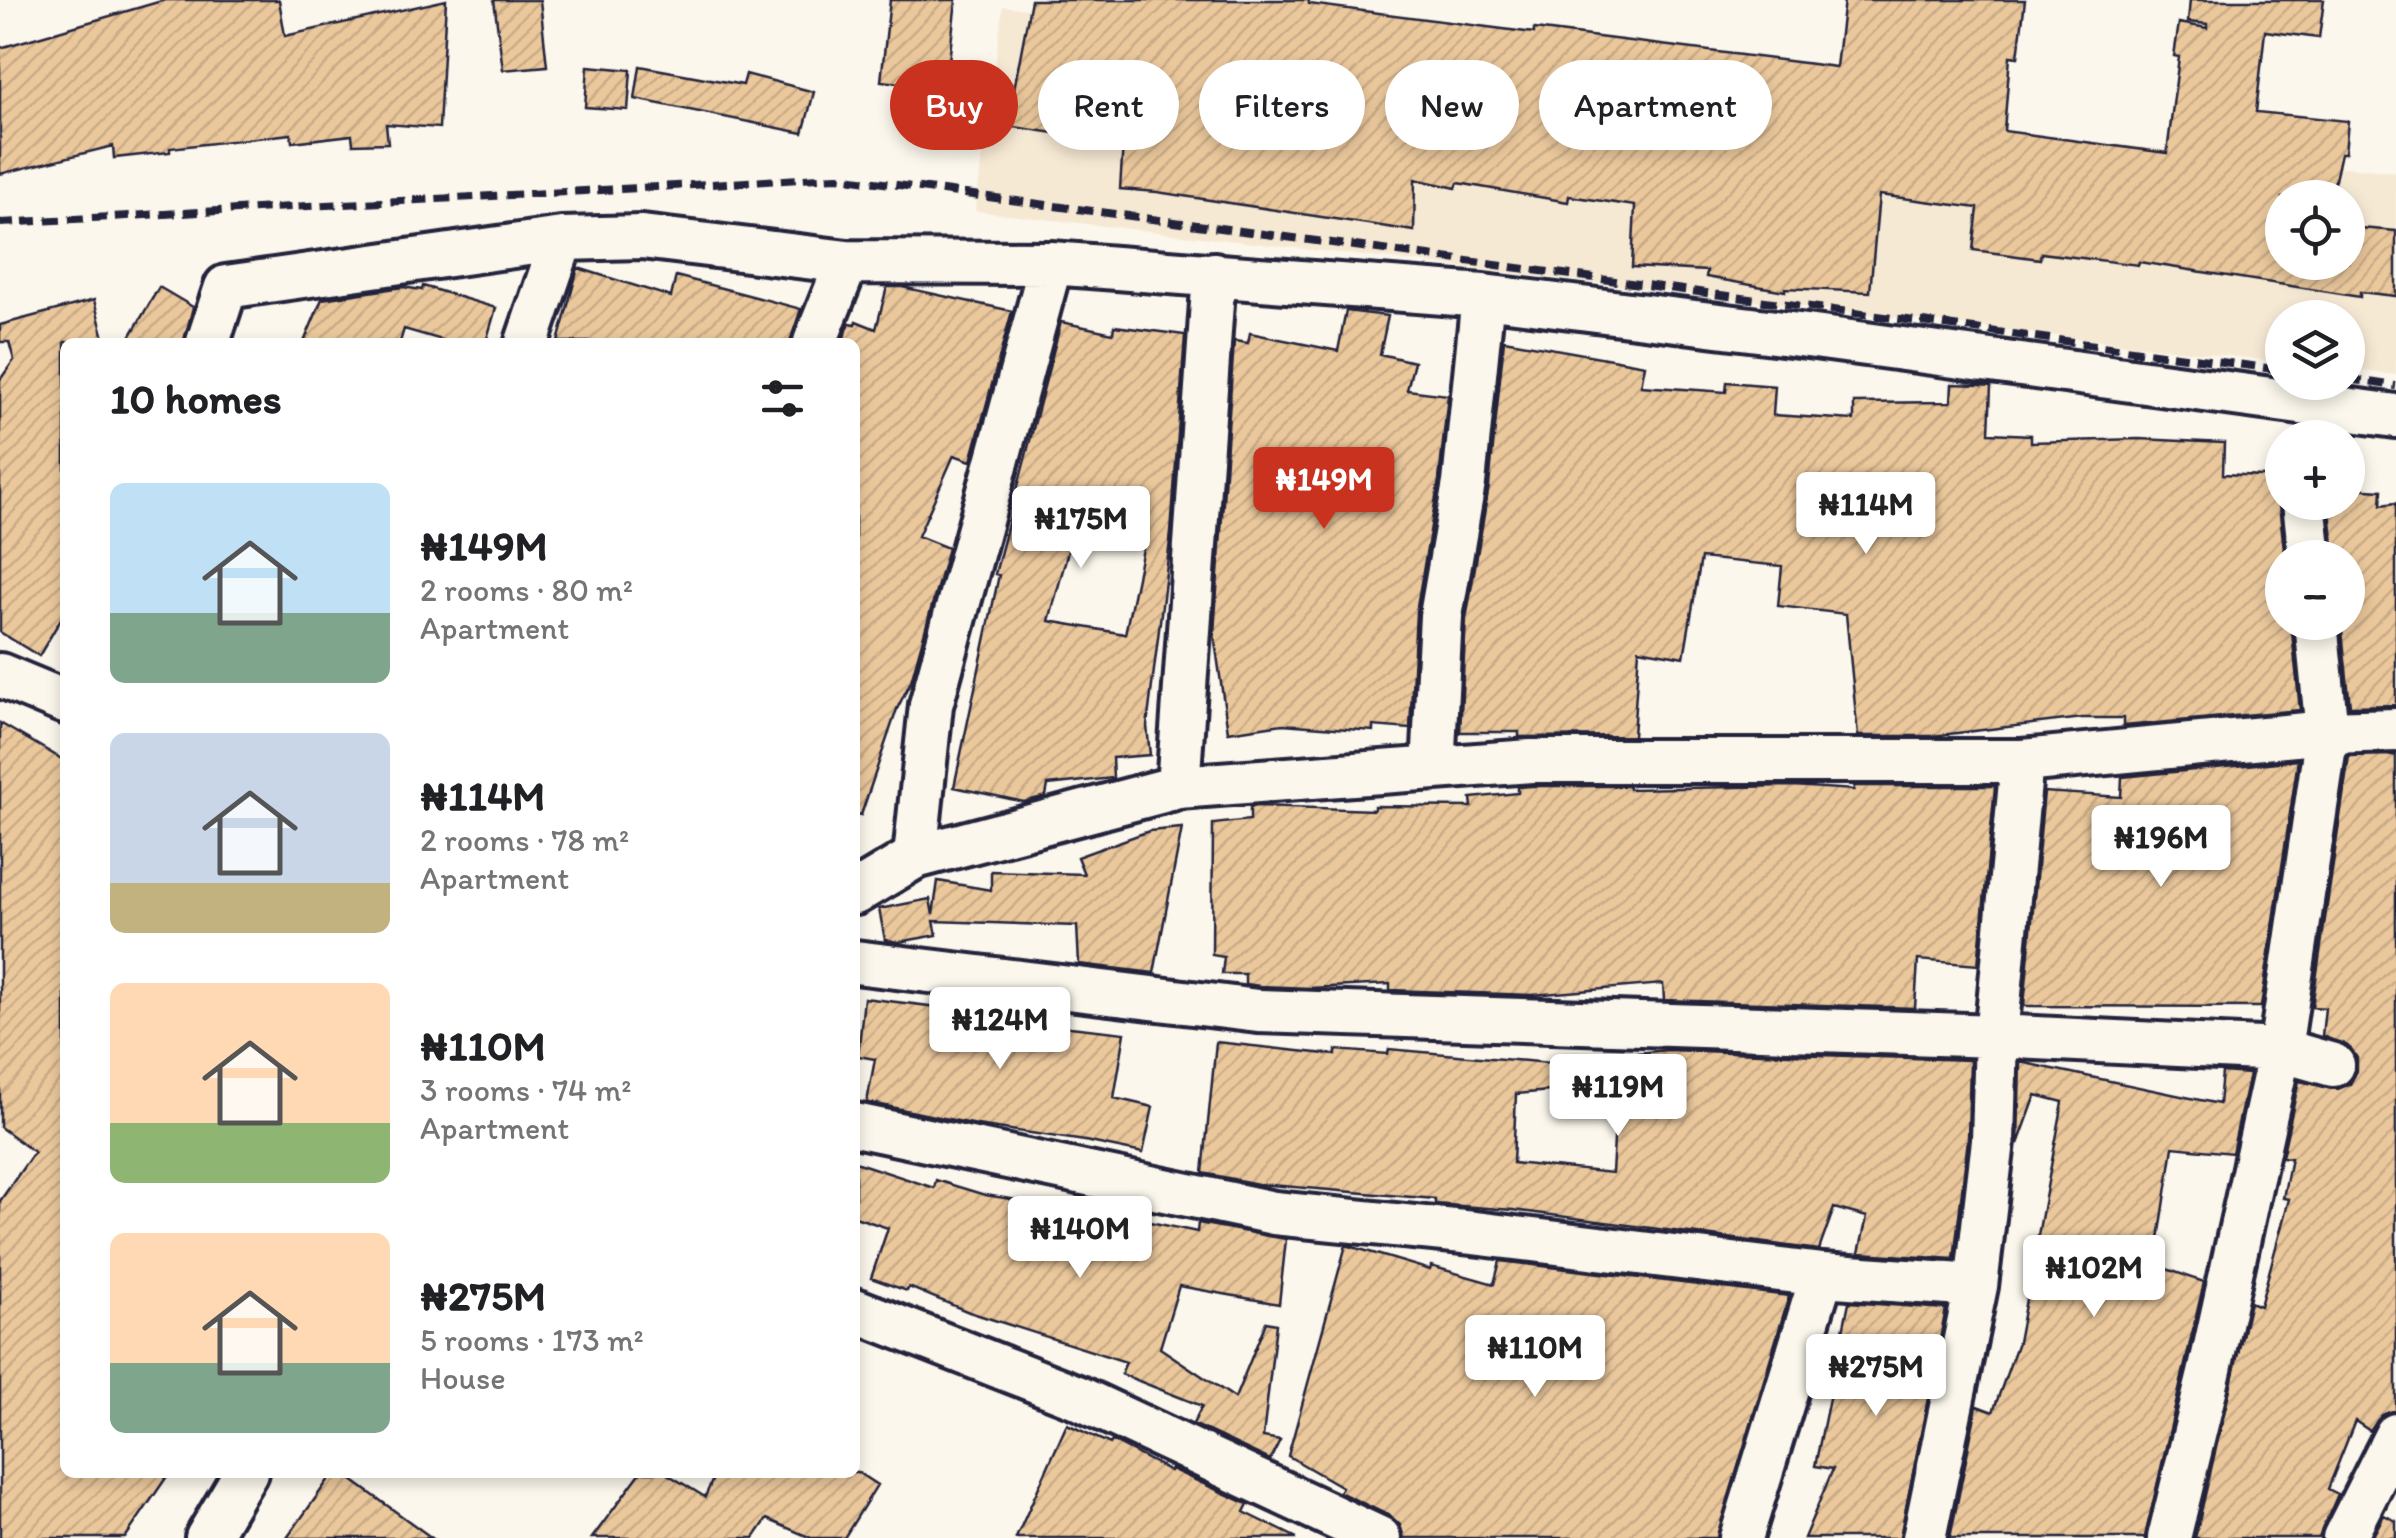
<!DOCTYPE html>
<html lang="en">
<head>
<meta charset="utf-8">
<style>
	:root { --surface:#fff; --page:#f6f6f6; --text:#202124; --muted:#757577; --accent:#c8321e }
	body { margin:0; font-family:Itim,sans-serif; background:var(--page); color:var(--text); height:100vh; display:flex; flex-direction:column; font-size:38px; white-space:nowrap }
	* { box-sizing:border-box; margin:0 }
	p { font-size:32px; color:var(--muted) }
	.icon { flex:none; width:55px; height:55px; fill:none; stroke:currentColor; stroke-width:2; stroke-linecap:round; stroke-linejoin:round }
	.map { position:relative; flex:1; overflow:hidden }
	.side { position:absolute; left:60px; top:338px; width:800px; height:1140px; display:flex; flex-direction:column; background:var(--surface); border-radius:15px; box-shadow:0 5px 15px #0003 }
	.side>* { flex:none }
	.banner { position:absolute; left:890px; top:60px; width:950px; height:90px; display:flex; gap:20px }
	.buttons { position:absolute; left:2265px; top:180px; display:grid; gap:20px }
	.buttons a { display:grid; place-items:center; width:100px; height:100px; border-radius:50%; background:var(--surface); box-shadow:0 5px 15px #0003; font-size:50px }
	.price { position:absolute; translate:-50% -85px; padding:0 22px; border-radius:10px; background:#fff; color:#222; font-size:32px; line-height:65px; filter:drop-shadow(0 2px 5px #0008) }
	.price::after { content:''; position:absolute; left:50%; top:60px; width:30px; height:22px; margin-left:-15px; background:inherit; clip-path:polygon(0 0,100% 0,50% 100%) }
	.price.active { background:var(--accent); color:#fff }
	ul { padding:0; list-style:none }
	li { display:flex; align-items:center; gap:30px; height:250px; padding:0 50px }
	li span { display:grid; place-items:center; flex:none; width:280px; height:200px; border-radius:15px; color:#555 }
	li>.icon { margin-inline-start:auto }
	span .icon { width:120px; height:120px; fill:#fffc; stroke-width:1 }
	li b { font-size:42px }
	h2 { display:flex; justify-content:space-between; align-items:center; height:120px; padding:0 50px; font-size:42px }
	.tag { padding:0 35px; border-radius:45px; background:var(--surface); box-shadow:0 5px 15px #0003; font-size:35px; line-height:90px }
	.tag.active { background:var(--accent); color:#fff }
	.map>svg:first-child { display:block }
	.built { fill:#f6e9d4; fill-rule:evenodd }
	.building { fill:url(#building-hatch); stroke:#22223b; stroke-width:2.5; fill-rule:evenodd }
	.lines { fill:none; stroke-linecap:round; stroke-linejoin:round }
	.street-casing { stroke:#22223b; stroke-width:50 }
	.street { stroke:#fbf7ec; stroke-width:42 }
	.rail { stroke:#22223b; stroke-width:8; stroke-dasharray:15 8; stroke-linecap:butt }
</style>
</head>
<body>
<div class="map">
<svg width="2396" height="1538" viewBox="0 0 2396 1538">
	<defs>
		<pattern id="building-hatch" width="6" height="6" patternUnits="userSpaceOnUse" patternTransform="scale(2.5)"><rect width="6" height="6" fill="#ebc89c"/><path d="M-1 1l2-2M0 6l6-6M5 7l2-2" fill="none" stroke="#c9ac87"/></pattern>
	</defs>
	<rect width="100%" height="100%" fill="#fbf7ec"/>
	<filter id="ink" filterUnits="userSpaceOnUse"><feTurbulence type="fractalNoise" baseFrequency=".01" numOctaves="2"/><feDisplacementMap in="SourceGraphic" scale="20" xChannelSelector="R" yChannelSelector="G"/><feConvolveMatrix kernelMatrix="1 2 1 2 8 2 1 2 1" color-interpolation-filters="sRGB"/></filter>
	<g filter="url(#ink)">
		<path class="built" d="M1003 6 2017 135 2396 172V375L2348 369V318H2282V362L975 211ZM2282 198H2348V262H2282Z"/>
		<path class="building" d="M165 0H279L285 36 446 0 439 128 386 124 388 143 353 144 352 135 292 142 291 134 170 148V152L114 158 113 146 0 174V48Z
			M494 0H540L547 66 503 70Z
			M890 0H956L946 88 881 81Z
			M1031 0H1309V4L1534 33V29L1836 67 1844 0H2025L2018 57 2010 56 2004 131 2167 153 2179 57 2174 56 2179 23 2207 28V24L2188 22 2190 0H2324L2319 38 2265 31 2256 112 2348 121 2345 153H2341L2331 198H2282V262H2348V227L2396 231V296L2360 292V297L2139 262 2138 265 2041 253 2040 259 1973 250 1978 208 1879 195 1870 292 1785 288V291L1706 277 1707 271 1632 267 1635 206 1569 196 1568 202 1458 183 1456 188 1415 179 1414 231 1157 192 1120 189 1123 143 1007 126Z
			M588 66 631 70 628 110 585 107Z
			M640 66 743 85 746 74 814 92 803 133 635 99Z
			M578 268 671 297 676 276 801 309 790 342H558Z
			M423 286 496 308 486 342H449L404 329 400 342H304L322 299 403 287 422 290Z
			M159 287 193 307 184 342H127Z
			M887 287H902L1012 311 971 461 954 455 918 536 948 548 911 681 897 709 861 815 855 814V342H842L850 323 855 324 856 321 876 329Z
			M94 300 105 342H65V612L39 656 0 632V380L14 360 9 342H0V325Z
			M1346 311 1388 316 1380 354 1414 362 1407 390 1448 395 1439 480 1416 612 1410 729 1373 726V731L1283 724 1228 732 1214 634 1234 341 1248 343 1250 333 1338 351Z
			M1061 322 1113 333 1114 326 1185 335 1171 533 1147 726 1150 755 1112 758 1113 778 1048 785 1046 796 1024 802 954 787 999 575 995 574ZM1077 528 1145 539 1125 634 1049 621 1074 529Z
			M1504 340 1645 365 1641 386 1726 392 1727 382 1775 386 1773 415 1854 420V403L1951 402 1952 384 1980 385 1991 386 1989 433 2031 435V442L2139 439 2224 443 2223 474 2282 477 2279 505 2285 558 2282 622H2291L2300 710 2124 726V718H2082L1932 736H1858L1846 614 1778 606 1782 566 1701 558 1684 657 1639 649 1633 736 1519 737V732H1460L1466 619 1489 486Z
			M2348 488 2382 490 2381 505 2396 503V705L2350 706 2341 622H2348V558H2335L2329 502H2348Z
			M0 723 65 761V1472H170L125 1538H0V1201L34 1152 0 1127Z
			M2396 755V1410L2382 1415 2370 1431 2355 1421 2328 1489 2338 1494 2319 1538H2195L2250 1302 2260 1306 2289 1199 2283 1198 2291 1158 2282 1157 2299 1081 2338 1089 2350 1084 2357 1071V1058L2350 1047 2322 1036 2325 1008 2312 1007 2349 756Z
			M2298 760 2261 1007 2024 1006 2044 792 2121 797 2122 777Z
			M1532 786H1629V789L1793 786 1854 790V786H1995L1978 965 1918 960 1915 1008 1664 1000 1663 984 1532 995 1390 990V984L1309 988 1260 986 1245 984V974H1222L1224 957 1212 955 1213 824 1250 820V807L1257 806 1374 810V806L1472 807 1471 798 1518 793V787Z
			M1182 828 1154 973 1079 964 1077 926 934 921 937 935 899 942 885 940 879 909 930 899 933 915 938 881 991 890V871L1084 874 1077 857 1149 831Z
			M864 998 938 1007 939 1002 1070 1027 1125 1033 1114 1098 1153 1107 1143 1153 1085 1141 977 1125 867 1102 875 1059 858 1056Z
			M1216 1042 1336 1055V1050L1388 1054 1389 1049 1607 1068V1086L1516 1094 1513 1163 1612 1173 1619 1055 1667 1050 1970 1060 1968 1139 1954 1259 1859 1253 1867 1217 1834 1208 1819 1250 1513 1210 1435 1204V1199L1258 1184 1203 1173Z
			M2020 1062 2219 1104 2222 1072 2249 1074 2232 1153 2173 1147 2155 1265 2204 1282 2145 1538H1950L1977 1406 1993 1412 2018 1342 2063 1102 2036 1095 2018 1144Z
			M855 1162 934 1188 936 1180 985 1195 1117 1215 1197 1232 1198 1223 1286 1239 1279 1304 1179 1286 1160 1348 1235 1398 1266 1322 1276 1324 1263 1437 1280 1440 1270 1460 1193 1424 1202 1406 1121 1374 1126 1362 969 1312 909 1287 907 1291 871 1278 888 1228 855 1217Z
			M1346 1245 1430 1270 1431 1266 1494 1284 1500 1261 1789 1296 1717 1538H1404L1400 1525 1390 1516 1339 1492 1342 1487 1288 1456Z
			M1849 1302 1946 1309 1900 1538H1804L1833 1469 1815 1466Z
			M1067 1424 1110 1444 1112 1441 1170 1471 1171 1469 1248 1504 1244 1512 1297 1538H1016Z
			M334 1472H341L432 1538H287Z
			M641 1472H664L705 1497 716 1472H857L877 1485 844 1538H811L767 1519 754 1538H592Z
			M2384 1515 2396 1521V1538H2372Z"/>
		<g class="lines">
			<defs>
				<path id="street" d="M208 342 226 287 562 239 642 237 847 262 1051 263 1483 296 1807 336 2396 416
					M527 342 562 239
					M815 342 847 262
					M2304 502 2310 558
					M0 675 65 702
					M1433 768 1441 616 1464 483 1483 296
					M1178 787 1214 274
					M915 857 931 705 1051 263
					M855 893 915 857 1178 787 1531 761H2022L2327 732 2396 730
					M855 962 1258 1011 1996 1036 2280 1050 2333 1065
					M855 1125 1274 1213 1474 1233 1822 1275 1976 1286
					M855 1310 1077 1397 1379 1538
					M207 1538 246 1472
					M1741 1538 1822 1275
					M1924 1538 1976 1286 1993 1141 1996 1036 2022 761
					M2169 1538 2209 1374 2280 1050 2327 732 2316 622
					M2344 1538 2396 1435"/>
			</defs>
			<use href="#street" class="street-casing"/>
			<use href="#street" class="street"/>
			<path class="rail" d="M0 223 838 177 2282 370
				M2348 379 2396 386"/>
		</g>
	</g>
</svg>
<div class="buttons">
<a><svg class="icon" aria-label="locate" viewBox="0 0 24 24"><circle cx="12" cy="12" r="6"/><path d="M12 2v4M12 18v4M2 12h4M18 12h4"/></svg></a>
<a><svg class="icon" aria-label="layers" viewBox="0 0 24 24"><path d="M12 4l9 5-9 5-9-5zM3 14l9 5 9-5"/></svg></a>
<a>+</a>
<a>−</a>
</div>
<b class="price active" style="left:1324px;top:532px">₦149M</b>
<b class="price" style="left:1866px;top:557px">₦114M</b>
<b class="price" style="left:1081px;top:571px">₦175M</b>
<b class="price" style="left:2161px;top:890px">₦196M</b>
<b class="price" style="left:1000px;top:1072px">₦124M</b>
<b class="price" style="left:1618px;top:1139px">₦119M</b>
<b class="price" style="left:1080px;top:1281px">₦140M</b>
<b class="price" style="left:2094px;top:1320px">₦102M</b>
<b class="price" style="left:1535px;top:1400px">₦110M</b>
<b class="price" style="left:1876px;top:1419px">₦275M</b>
<div class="banner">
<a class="tag active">Buy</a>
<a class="tag">Rent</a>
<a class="tag">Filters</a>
<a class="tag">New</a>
<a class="tag">Apartment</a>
</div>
<section class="side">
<h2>10 homes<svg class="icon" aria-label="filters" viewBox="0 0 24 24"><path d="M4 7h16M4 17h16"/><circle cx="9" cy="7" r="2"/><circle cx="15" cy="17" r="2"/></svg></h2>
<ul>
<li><span style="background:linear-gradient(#bfe0f5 65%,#7fa58c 0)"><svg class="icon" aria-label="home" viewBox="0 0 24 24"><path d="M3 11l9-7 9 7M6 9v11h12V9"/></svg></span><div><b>₦149M</b><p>2 rooms · 80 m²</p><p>Apartment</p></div></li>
<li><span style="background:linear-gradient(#c9d6e8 75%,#c2b280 0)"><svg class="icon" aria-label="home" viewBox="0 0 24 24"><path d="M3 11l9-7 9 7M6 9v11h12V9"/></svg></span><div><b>₦114M</b><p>2 rooms · 78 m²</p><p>Apartment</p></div></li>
<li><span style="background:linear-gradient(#ffd9b3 70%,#8fb573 0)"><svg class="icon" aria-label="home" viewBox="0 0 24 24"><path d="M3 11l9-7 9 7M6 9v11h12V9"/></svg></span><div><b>₦110M</b><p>3 rooms · 74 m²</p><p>Apartment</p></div></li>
<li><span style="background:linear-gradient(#ffd9b3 65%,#7fa58c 0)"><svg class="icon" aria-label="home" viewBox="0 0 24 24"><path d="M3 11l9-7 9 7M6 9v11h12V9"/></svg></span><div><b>₦275M</b><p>5 rooms · 173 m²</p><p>House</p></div></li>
</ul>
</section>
</div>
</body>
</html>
